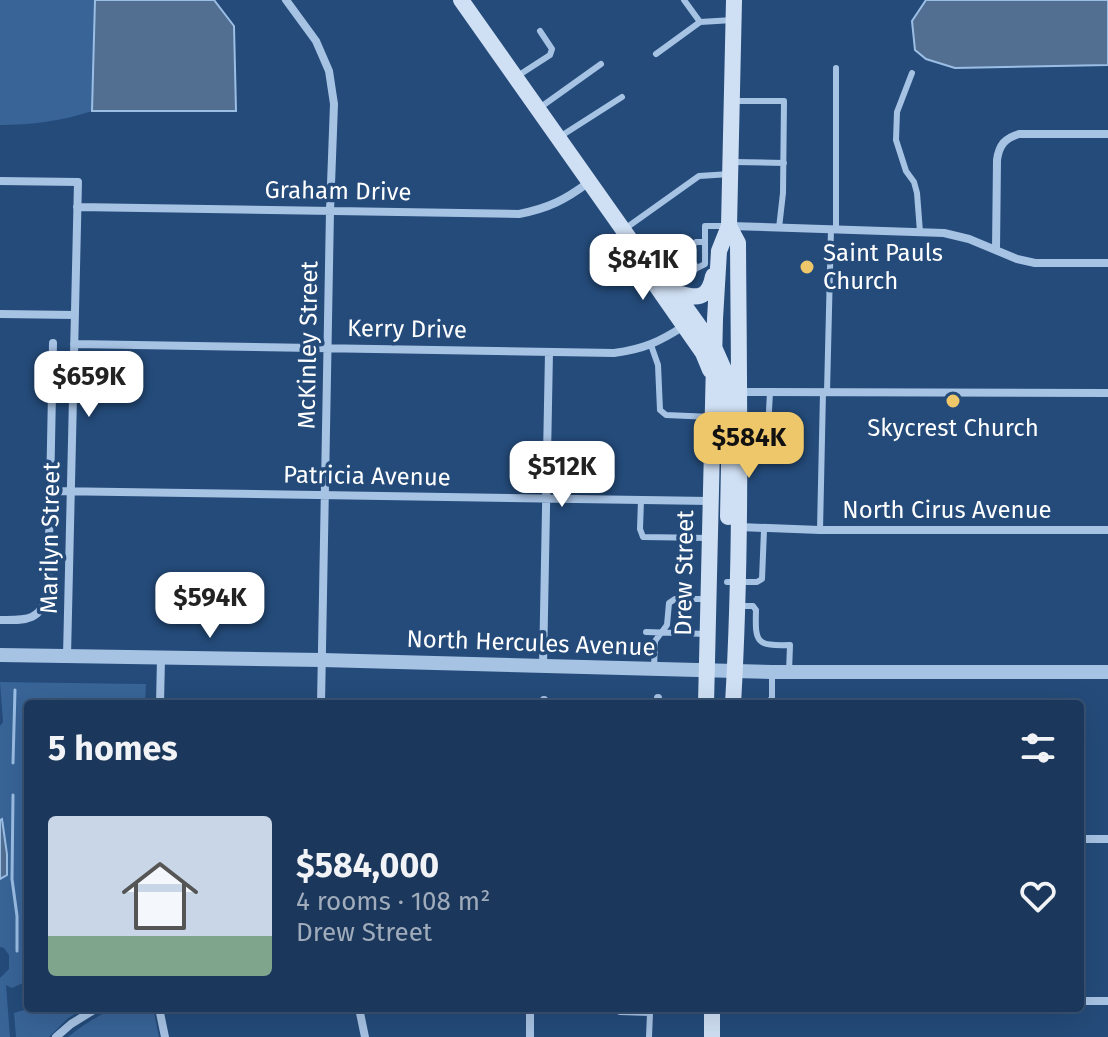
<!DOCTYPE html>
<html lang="en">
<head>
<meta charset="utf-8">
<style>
	:root { --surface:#1b385c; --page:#243f62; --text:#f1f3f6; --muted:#a0acbb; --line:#395272; --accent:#eec76b }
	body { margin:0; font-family:"Fira Sans",sans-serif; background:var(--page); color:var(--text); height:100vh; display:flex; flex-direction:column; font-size:30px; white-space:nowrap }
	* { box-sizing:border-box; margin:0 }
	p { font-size:26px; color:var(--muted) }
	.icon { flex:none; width:44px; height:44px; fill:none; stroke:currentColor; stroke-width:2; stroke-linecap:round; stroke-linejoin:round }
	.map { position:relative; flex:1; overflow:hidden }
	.details { position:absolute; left:24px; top:700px; width:1060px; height:312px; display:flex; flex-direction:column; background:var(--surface); border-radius:8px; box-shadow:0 8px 32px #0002,0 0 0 2px var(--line) }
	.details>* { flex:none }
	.price { position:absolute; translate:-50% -68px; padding:0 18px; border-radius:16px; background:#fff; color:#222; font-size:26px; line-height:52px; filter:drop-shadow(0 2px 4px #0008) }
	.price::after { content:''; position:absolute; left:50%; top:48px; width:24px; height:18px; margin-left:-12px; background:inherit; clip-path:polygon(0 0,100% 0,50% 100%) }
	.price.active { background:var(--accent); color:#111 }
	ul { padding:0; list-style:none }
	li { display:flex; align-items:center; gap:24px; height:200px; padding:0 24px }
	li span { display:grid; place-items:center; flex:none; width:224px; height:160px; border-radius:8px; color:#555 }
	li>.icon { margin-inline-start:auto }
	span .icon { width:96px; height:96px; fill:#fffc; stroke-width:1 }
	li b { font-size:34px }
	h2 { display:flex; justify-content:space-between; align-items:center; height:96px; padding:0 24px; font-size:34px }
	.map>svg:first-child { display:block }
	.green { fill:#386497 }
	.water { fill:#526e91; stroke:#9bbee5; stroke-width:2 }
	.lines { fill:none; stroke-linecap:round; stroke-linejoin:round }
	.stream { stroke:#9bbee5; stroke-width:3 }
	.service { stroke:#a7c3e4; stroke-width:6 }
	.minor { stroke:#a7c3e4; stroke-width:8 }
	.tertiary { stroke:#a7c3e4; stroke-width:14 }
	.secondary { stroke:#d0e0f4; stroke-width:16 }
	.poi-dot { fill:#eec76b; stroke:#244b7a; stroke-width:3 }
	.labels { text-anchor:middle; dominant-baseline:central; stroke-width:7; stroke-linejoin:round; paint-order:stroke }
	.street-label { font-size:24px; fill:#fff; stroke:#244b7a }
	.poi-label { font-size:24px; fill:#fff; stroke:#244b7a; text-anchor:start }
</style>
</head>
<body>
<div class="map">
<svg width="1108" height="1037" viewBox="0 0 1108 1037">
	<rect width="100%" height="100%" fill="#244b7a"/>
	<path class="green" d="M0 0H95L92 111C62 121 32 125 0 125Z
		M0 682 146 684 145 704H28V981L12 988 6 985 10 1037H0V978L9 969V955L4 948 0 947V879L7 875V854L2 820H0V726L3 722Z
		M31 1008H84L67 1019 49 1037H16L14 1013Z
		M117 1008H151L154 1012 159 1037H68C83 1025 99 1014 117 1008Z"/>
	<path class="water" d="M95 0H214L234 26 236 111H92Z
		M926 0H1108V65L955 68 926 59 915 50 912 21Z
		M2 819 7 854V875L0 879V820Z"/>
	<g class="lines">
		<path class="stream" d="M13 763 15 690
			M13 795 12 879 17 916V951"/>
		<path class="service" d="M684 0 700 22
			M656 54 700 22 733 20
			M836 68V229
			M912 73 897 112 896 140 906 171 914 182 917 193 920 232
			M516 77 550 55 552 49 540 31
			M734 101H784L783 193 779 228
			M538 109 601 64
			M561 136 622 97
			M734 162 784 163
			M626 228 699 176 730 174
			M669 254 684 277 697 268 686 253
			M654 264 669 254 686 253 696 242H705
			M697 268 705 264V226H727
			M651 345 658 365 660 410 666 415 712 417
			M827 392 831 229
			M767 449 770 392
			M641 500 640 529 643 537 709 538
			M820 530 823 392
			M727 582H757L762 579 764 530
			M739 606H753L756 610C755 643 756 646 790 645L789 672
			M646 632 707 634
			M654 669 655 641 667 625 669 603 675 599H706
			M767 704 772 698V672
			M620 1012 650 1013 649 1037"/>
		<path class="minor" d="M286 0 316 41 329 71 334 104 330 211 321 704
			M0 181 78 182 67 656
			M77 207 519 214C549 208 565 200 589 182
			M730 226 944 233 969 239 1017 259 1035 263H1108
			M996 250 997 160C999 145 1005 138 1019 134H1108
			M0 314 75 315
			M74 344 614 353C644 349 659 342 684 326
			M739 392 1108 393
			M51 491 710 501
			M739 527 820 530H1108
			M0 620C25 620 40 622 48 594L53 343
			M543 666 549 352
			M160 704 161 658
			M492 704V703
			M544 704V700
			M658 704V698
			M1080 839H1108
			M1080 1001H1108
			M159 1008 165 1037
			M359 1008 365 1037
			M56 1037 71 1024 97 1008
			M530 1037V1008"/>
		<path class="tertiary" d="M0 655 322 660 772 672H1108"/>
		<path class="secondary" d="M461 0 641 255 657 287 703 353 710 370
			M729 226 738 243C739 397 742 550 733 704
			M650 265 666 280 714 347 725 372 729 465 728 517
			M676 293C696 298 708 301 713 276
			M706 704 715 319 719 251 729 226 734 0
			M712 1037V1008"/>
	</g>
	<g class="poi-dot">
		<circle cx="807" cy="267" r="8"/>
		<circle cx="953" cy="401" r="8"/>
	</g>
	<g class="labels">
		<g class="street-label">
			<text transform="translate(338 191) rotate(1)">Graham Drive</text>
			<text transform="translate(407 329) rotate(1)">Kerry Drive</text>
			<text transform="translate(308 345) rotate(-89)">McKinley Street</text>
			<text transform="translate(367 476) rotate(1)">Patricia Avenue</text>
			<text x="947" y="510">North Cirus Avenue</text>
			<text transform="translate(50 538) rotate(-89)">Marilyn Street</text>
			<text transform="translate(684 573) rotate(-89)">Drew Street</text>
			<text transform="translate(531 643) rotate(2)">North Hercules Avenue</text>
		</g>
		<g class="poi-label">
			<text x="823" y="253">Saint Pauls<tspan x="823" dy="28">Church</tspan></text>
			<text x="953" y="428" text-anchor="middle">Skycrest Church</text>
		</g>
	</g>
</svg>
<b class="price" style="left:643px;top:302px">$841K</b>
<b class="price" style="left:89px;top:419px">$659K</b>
<b class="price active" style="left:749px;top:480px">$584K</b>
<b class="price" style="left:562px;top:509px">$512K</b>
<b class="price" style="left:210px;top:640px">$594K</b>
<section class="details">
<h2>5 homes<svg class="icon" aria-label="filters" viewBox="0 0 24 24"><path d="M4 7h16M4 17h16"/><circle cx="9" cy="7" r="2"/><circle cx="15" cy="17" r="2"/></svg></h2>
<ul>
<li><span style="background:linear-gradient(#c9d6e8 75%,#7fa58c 0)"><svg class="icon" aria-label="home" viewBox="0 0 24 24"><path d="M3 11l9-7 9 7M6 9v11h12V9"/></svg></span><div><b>$584,000</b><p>4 rooms · 108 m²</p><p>Drew Street</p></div><svg class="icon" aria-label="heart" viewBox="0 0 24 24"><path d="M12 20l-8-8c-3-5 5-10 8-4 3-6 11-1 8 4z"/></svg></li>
</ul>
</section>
</div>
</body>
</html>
